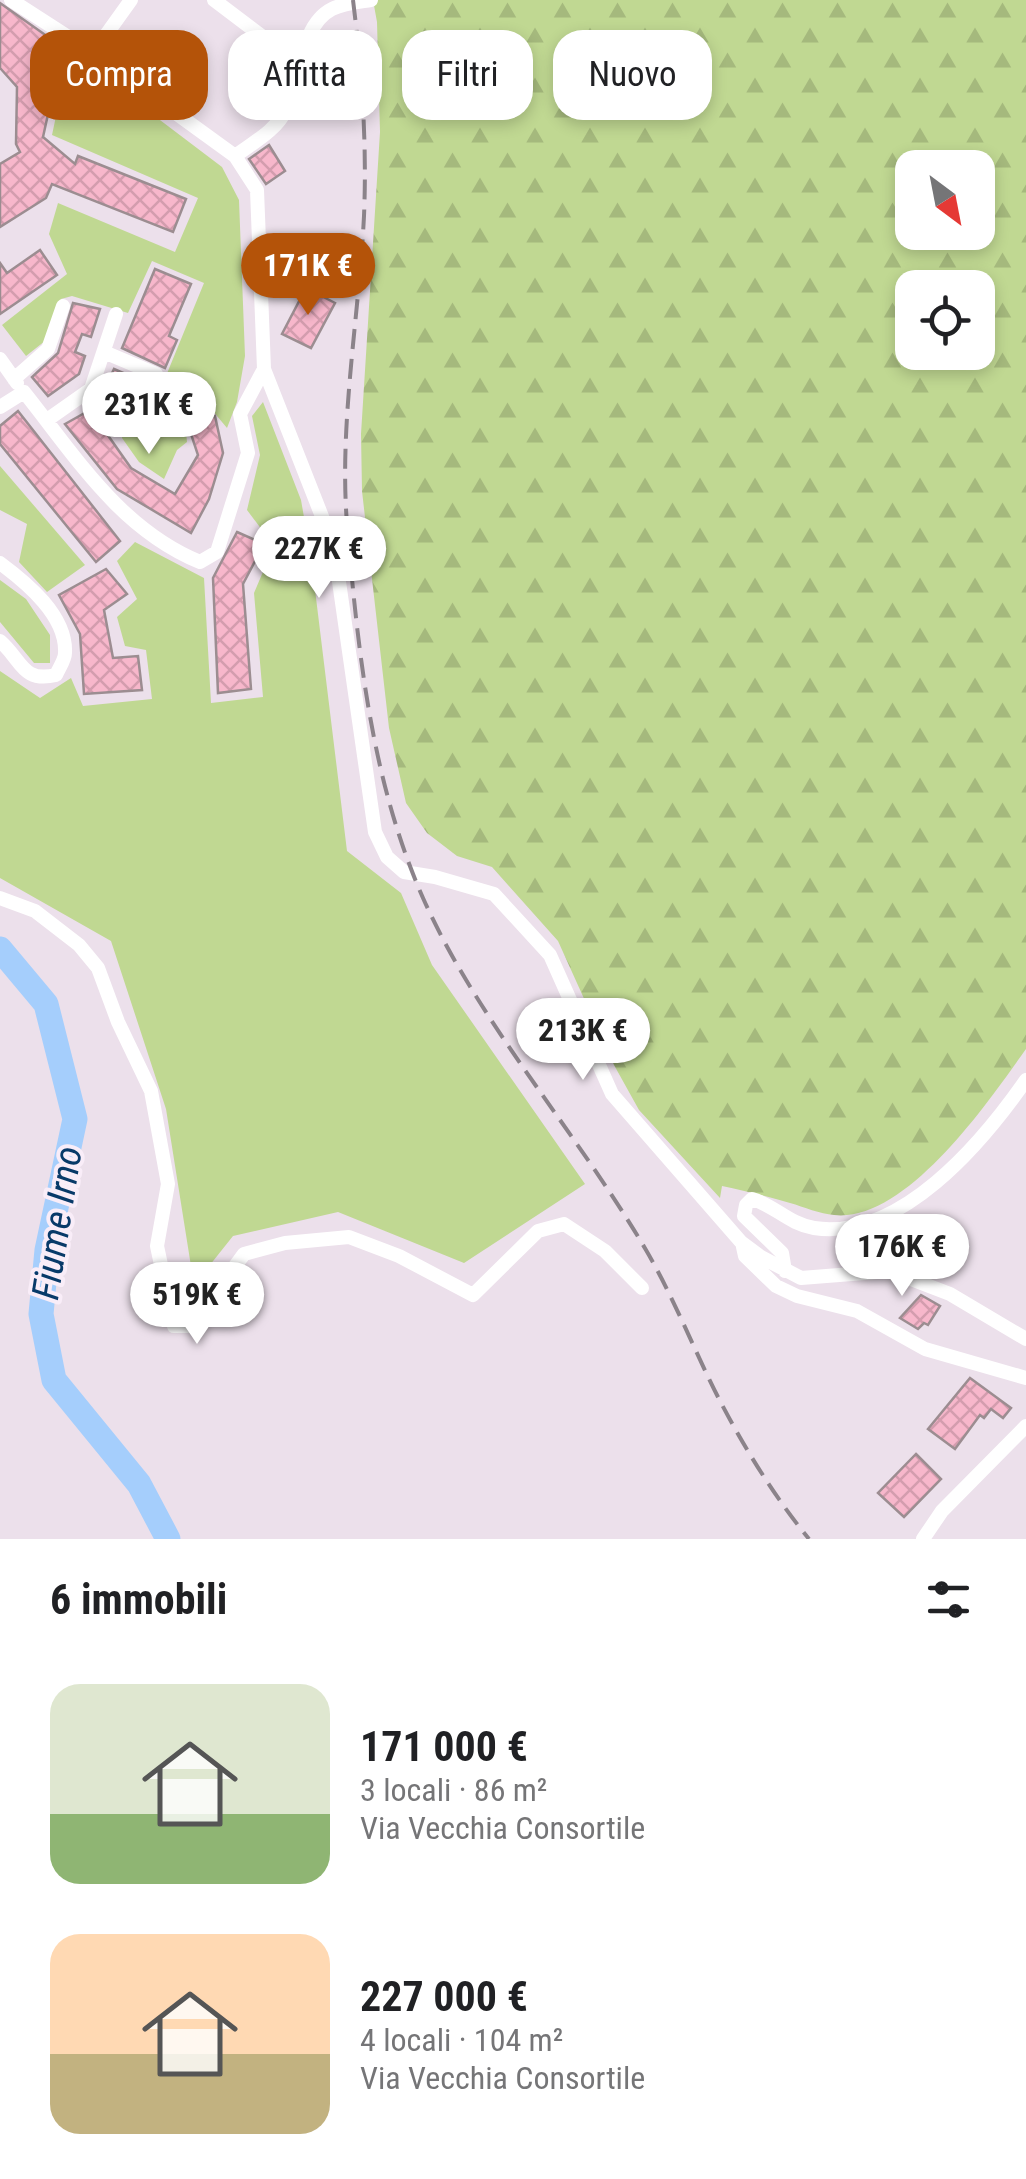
<!DOCTYPE html>
<html lang="it">
<head>
<meta charset="utf-8">
<style>
	:root { --surface:#fff; --page:#f2f2f2; --text:#202124; --muted:#757577; --accent:#b45309 }
	body { margin:0; font-family:"Roboto Condensed",sans-serif; background:var(--page); color:var(--text); height:100vh; display:flex; flex-direction:column; font-size:38px; white-space:nowrap }
	* { box-sizing:border-box; margin:0 }
	p { font-size:32px; color:var(--muted) }
	.icon { flex:none; width:55px; height:55px; fill:none; stroke:currentColor; stroke-width:2; stroke-linecap:round; stroke-linejoin:round }
	.map { position:relative; height:1539px; overflow:hidden }
	.panel { display:flex; flex-direction:column; background:var(--surface); flex:1 }
	.panel>* { flex:none }
	.top-card { position:absolute; left:30px; top:30px; width:968px; height:90px; display:flex; gap:20px }
	.needle { width:65px; rotate:148deg }
	.buttons { position:absolute; left:895px; top:150px; display:grid; gap:20px }
	.buttons a { display:grid; place-items:center; width:100px; height:100px; border-radius:20px; background:var(--surface); box-shadow:0 5px 15px #0003; font-size:50px }
	.price { position:absolute; translate:-50% -85px; padding:0 22px; border-radius:35px; background:#fff; color:#222; font-size:32px; line-height:65px; filter:drop-shadow(0 2px 5px #0008) }
	.price::after { content:''; position:absolute; left:50%; top:60px; width:30px; height:22px; margin-left:-15px; background:inherit; clip-path:polygon(0 0,100% 0,50% 100%) }
	.price.on { background:var(--accent); color:#fff }
	ul { padding:0; list-style:none }
	li { display:flex; align-items:center; gap:30px; height:250px; padding:0 50px }
	li span { display:grid; place-items:center; flex:none; width:280px; height:200px; border-radius:30px; color:#555 }
	li>.icon { margin-inline-start:auto }
	span .icon { width:120px; height:120px; fill:#fffc; stroke-width:1 }
	li b { font-size:42px }
	h2 { display:flex; justify-content:space-between; align-items:center; height:120px; padding:0 50px; font-size:42px }
	.tag { padding:0 35px; border-radius:30px; background:var(--surface); box-shadow:0 5px 15px #0003; font-size:35px; line-height:90px }
	.tag.on { background:var(--accent); color:#fff }
	.map>svg:first-child { display:block }
	.forest { fill:url(#forest-firs); fill-rule:evenodd }
	.park { fill:#c0d892 }
	.lines { fill:none; stroke-linecap:round; stroke-linejoin:round }
	.river { stroke:#a5cefc; stroke-width:25 }
	.building { fill:url(#building-cross-hatch); stroke:#9c8d91; stroke-width:2.5 }
	.minor { stroke:#fff; stroke-width:14 }
	.rail { stroke:#8b838a; stroke-width:4; stroke-dasharray:20 10; stroke-linecap:butt }
	.labels { text-anchor:middle; dominant-baseline:central; stroke-width:8; stroke-linejoin:round; paint-order:stroke }
	.water-label { font-size:38px; font-style:italic; fill:#083a69; stroke:#f9edf8 }
</style>
</head>
<body>
<div class="map">
<svg width="1026" height="1539" viewBox="0 0 1026 1539">
	<defs>
		<pattern id="forest-firs" width="22" height="20" patternUnits="userSpaceOnUse" patternTransform="scale(2.5)"><rect width="22" height="20" fill="#c0d892"/><path d="M5 1l3.5 6h-7zM16 11l3.5 6h-7z" fill="#a5b97d"/></pattern>
		<pattern id="building-cross-hatch" width="8" height="8" patternUnits="userSpaceOnUse" patternTransform="scale(2.5)"><rect width="8" height="8" fill="#f7b7cb"/><path d="M0 0l8 8M0 8l8-8" fill="none" stroke="#d39dae"/></pattern>
	</defs>
	<rect width="100%" height="100%" fill="#ece0eb"/>
	<path class="forest" d="M373 0H1026V1049C989 1101 906 1223 834 1215 820 1214 804 1207 790 1203 767 1196 745 1191 722 1186L720 1198 639 1110 614 1065 558 941 492 867 457 856 427 833 406 803 389 728 362 491 361 434 380 132 377 22ZM912 168H978V232H912ZM912 288H978V352H912Z"/>
	<path class="park" d="M86 64 222 167 239 200 245 356 237 402 227 428 212 410 185 422 187 442 177 450 164 479 139 462 122 438 123 424 139 387 159 393 204 283 152 261 128 313 72 296 61 299 45 341 26 356 2 325 67 274 49 234 58 203 175 252 198 198 52 135 59 102Z
		M263 402 301 500 311 557 347 851 401 893 432 965 585 1184 464 1263 338 1212 233 1236 194 1285 166 1109 111 941 0 878V671L40 698 71 678 83 706 152 699 146 650 125 646 117 617 137 599 117 561 135 542 204 578 211 703 263 697 254 593 274 546 247 510 260 455 252 416Z
		M0 466 85 565 47 592 19 562 27 524 0 510Z
		M0 580 26 599 50 635V663H34L0 622Z"/>
	<g class="lines">
		<path class="river" d="M0 949 46 1004 75 1119 47 1250 41 1314 54 1380 139 1484 168 1539"/>
	</g>
	<path class="building" d="M0 3 78 58 52 96 43 137 75 164 78 156 186 199 173 232 52 184 46 198 0 227V164L20 152 16 144 17 87 0 68Z
		M269 145 285 171 266 184 249 159Z
		M40 250 57 275 0 314V263L7 273Z
		M155 269 191 284 169 336 177 340 165 368 122 348Z
		M306 288 335 303 311 348 282 334Z
		M73 303 100 309 91 337 82 334 75 352 85 356 79 374 48 396 32 377 58 353Z
		M114 369 137 379 123 424 107 434 131 468 175 494 198 455 189 428 215 416 223 453 209 499 191 533 117 489 65 424 97 406Z
		M18 411 120 541 96 562 0 444V426Z
		M237 532 264 544 243 584 251 689 218 693 213 578Z
		M106 569 127 594 104 610 113 658 138 656 142 690 84 694 80 634 59 595Z
		M921 1295 940 1306 928 1325 924 1323 918 1329 900 1318Z
		M970 1378 1011 1408 1003 1418 991 1409 984 1418 980 1415 955 1449 928 1429Z
		M916 1454 941 1479 904 1517 878 1493Z"/>
	<g class="lines">
		<path class="minor" d="M11 0 93 53 235 156 257 190 264 369 334 547 375 832 387 857 404 872 435 877 494 894 550 955 612 1094 741 1242 761 1257 801 1278 890 1271 950 1294 1026 1339
			M214 0 283 52
			M93 53 131 0
			M235 156C254 142 277 130 287 108 301 79 300 25 332 9 344 3 358 2 371 0
			M260 270 309 275 328 286
			M104 352 156 374
			M0 359 17 383
			M14 379 48 349 63 306
			M0 407 24 392C76 457 120 529 200 562L217 552 248 453 240 414 264 369
			M47 420 91 389 116 314
			M0 563C27 583 67 616 65 653 65 660 59 668 56 675 22 683 22 660 0 641
			M0 898 35 911 79 945 98 968 118 1022 151 1091 168 1184 157 1246 174 1326H191L244 1254 285 1243 349 1237 399 1256 473 1295 538 1231 564 1224 605 1251 642 1288
			M743 1247 745 1256 776 1286 797 1296 857 1311 925 1349 1026 1378
			M785 1271 782 1253 744 1216 746 1205 752 1199C774 1205 789 1224 814 1228 900 1241 982 1143 1026 1080
			M923 1539 942 1511 1026 1426"/>
		<path class="rail" d="M353 0C362 72 367 143 364 216 359 318 339 422 347 524 358 651 371 780 423 898 478 1022 577 1132 646 1250 674 1298 694 1350 719 1399 745 1449 774 1496 809 1539"/>
	</g>
	<g class="labels">
		<g class="water-label">
			<text transform="translate(57 1223) rotate(-81)">Fiume Irno</text>
		</g>
	</g>
</svg>
<div class="buttons">
<a><svg class="needle" viewBox="-14 -14 28 28"><path d="M0-13l5 13h-10z" fill="#e53935"/><path d="M0 13l5-13h-10z" fill="#757577"/></svg></a>
<a><svg class="icon" aria-label="locate" viewBox="0 0 24 24"><circle cx="12" cy="12" r="6"/><path d="M12 2v4M12 18v4M2 12h4M18 12h4"/></svg></a>
</div>
<b class="price on" style="left:308px;top:318px">171K €</b>
<b class="price" style="left:149px;top:457px">231K €</b>
<b class="price" style="left:319px;top:601px">227K €</b>
<b class="price" style="left:583px;top:1083px">213K €</b>
<b class="price" style="left:902px;top:1299px">176K €</b>
<b class="price" style="left:197px;top:1347px">519K €</b>
<div class="top-card">
<a class="tag on">Compra</a>
<a class="tag">Affitta</a>
<a class="tag">Filtri</a>
<a class="tag">Nuovo</a>
</div>
</div>
<section class="panel">
<h2>6 immobili<svg class="icon" aria-label="filters" viewBox="0 0 24 24"><path d="M4 7h16M4 17h16"/><circle cx="9" cy="7" r="2"/><circle cx="15" cy="17" r="2"/></svg></h2>
<ul>
<li><span style="background:linear-gradient(#dfe7d0 65%,#8fb573 0)"><svg class="icon" aria-label="home" viewBox="0 0 24 24"><path d="M3 11l9-7 9 7M6 9v11h12V9"/></svg></span><div><b>171 000 €</b><p>3 locali · 86 m²</p><p>Via Vecchia Consortile</p></div></li>
<li><span style="background:linear-gradient(#ffd9b3 60%,#c2b280 0)"><svg class="icon" aria-label="home" viewBox="0 0 24 24"><path d="M3 11l9-7 9 7M6 9v11h12V9"/></svg></span><div><b>227 000 €</b><p>4 locali · 104 m²</p><p>Via Vecchia Consortile</p></div></li>
</ul>
</section>
</body>
</html>
